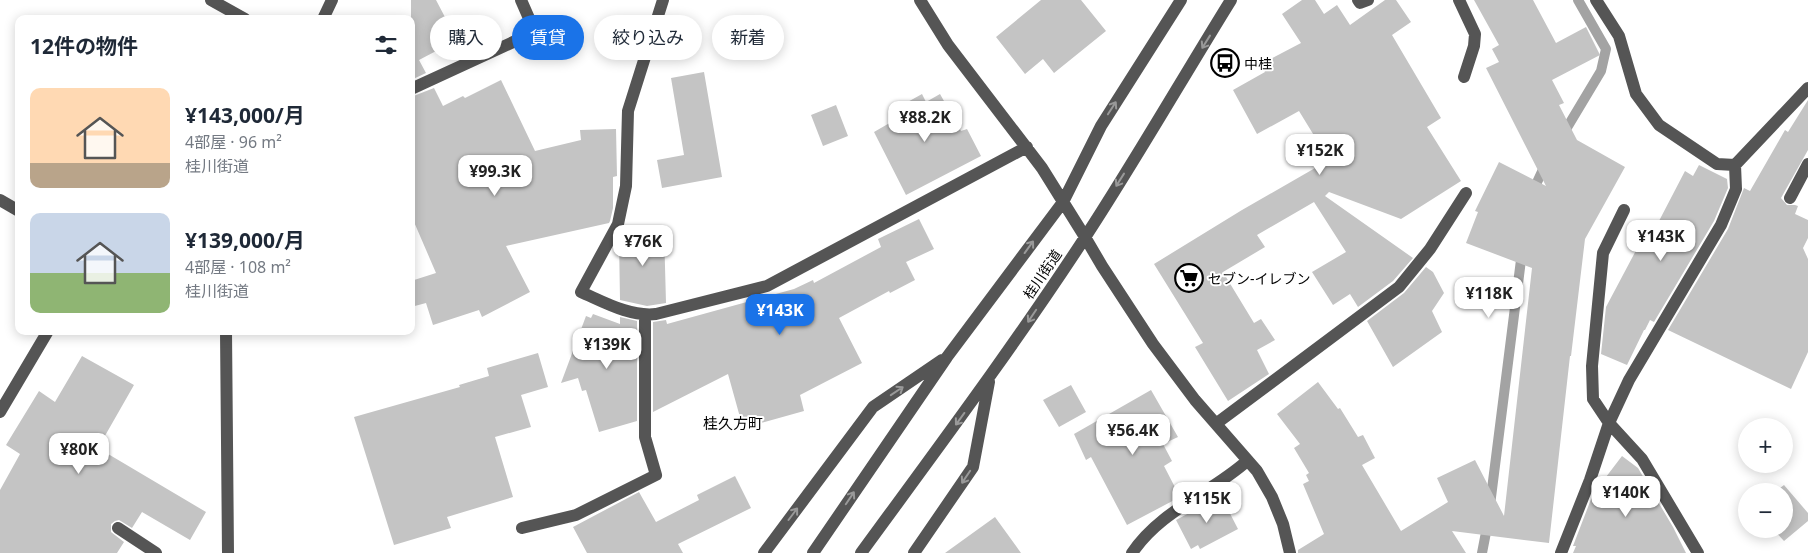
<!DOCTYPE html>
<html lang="ja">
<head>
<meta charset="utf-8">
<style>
	:root { --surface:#fff; --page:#f2f2f3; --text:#1f2937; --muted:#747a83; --accent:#1a73e8 }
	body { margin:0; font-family:"Noto Sans","Noto Sans JP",sans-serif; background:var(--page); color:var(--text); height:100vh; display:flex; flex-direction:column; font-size:19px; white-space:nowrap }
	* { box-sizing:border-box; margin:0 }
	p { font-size:16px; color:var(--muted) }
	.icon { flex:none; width:28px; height:28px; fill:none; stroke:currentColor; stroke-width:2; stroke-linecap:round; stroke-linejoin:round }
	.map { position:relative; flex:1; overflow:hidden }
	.drawer { position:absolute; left:15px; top:15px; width:400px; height:320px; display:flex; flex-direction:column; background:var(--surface); border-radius:10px; box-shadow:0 2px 12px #0003 }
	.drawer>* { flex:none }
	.guide { position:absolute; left:430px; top:15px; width:475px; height:45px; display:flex; gap:10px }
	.tools { position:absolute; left:1738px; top:418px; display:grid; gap:10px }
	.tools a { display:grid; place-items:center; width:55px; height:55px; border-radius:50%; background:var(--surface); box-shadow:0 2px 12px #0003; font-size:25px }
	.price { position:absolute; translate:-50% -42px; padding:0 11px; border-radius:10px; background:#fff; color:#222; font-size:16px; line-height:32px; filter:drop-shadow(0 1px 2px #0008) }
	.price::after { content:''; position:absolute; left:50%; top:30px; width:15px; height:11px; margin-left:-8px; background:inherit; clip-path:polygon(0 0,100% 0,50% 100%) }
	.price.on { background:var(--accent); color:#fff }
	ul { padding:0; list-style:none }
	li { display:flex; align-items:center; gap:15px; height:125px; padding:0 15px }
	li span { display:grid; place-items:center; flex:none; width:140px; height:100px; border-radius:10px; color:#555 }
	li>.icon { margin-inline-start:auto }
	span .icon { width:60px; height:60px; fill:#fffc; stroke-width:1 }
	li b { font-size:21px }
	h2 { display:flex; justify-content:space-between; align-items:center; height:60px; padding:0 15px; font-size:21px }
	.tag { padding:0 18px; border-radius:22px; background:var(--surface); box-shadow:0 2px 12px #0003; font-size:18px; line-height:45px }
	.tag.on { background:var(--accent); color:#fff }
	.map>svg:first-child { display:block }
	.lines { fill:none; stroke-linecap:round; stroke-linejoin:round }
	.stream { stroke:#a3a3a3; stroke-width:10 }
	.building { fill:#c4c4c4 }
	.minor { stroke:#555; stroke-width:12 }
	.oneway { stroke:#999 }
	.labels { text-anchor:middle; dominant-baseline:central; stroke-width:4; stroke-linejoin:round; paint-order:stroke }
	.poi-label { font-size:14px; fill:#000; stroke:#fff; text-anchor:start }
	.street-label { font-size:14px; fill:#000; stroke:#fff }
	.neighbourhood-label { font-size:15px; fill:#000; stroke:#fff }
</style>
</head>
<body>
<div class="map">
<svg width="1808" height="553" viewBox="0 0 1808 553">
	<rect width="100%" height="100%" fill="#fff"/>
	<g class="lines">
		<path class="stream" d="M1562 136 1601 71 1606 49 1578 0
			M1532 193 1546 163
			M1490 505 1522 252
			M1482 553 1488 522"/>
	</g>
	<path class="building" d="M411 0H436L457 40 419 60 426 73 411 80Z
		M1041 0H1081L1106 31 1054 73 1043 59 1025 74 996 37Z
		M1302 0H1315L1324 14 1337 5 1350 25 1385 0H1396L1411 22 1392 35 1441 118 1427 127 1461 181 1401 219 1329 192 1325 196 1413 258 1393 281 1358 307 1350 294 1333 305 1312 272 1346 252 1314 202 1257 235 1265 247 1223 272 1254 323 1261 319 1275 340 1257 350 1269 374 1228 401 1195 347 1203 343 1154 264 1242 210 1329 160 1299 111 1257 134 1233 90 1265 72 1261 64 1301 43 1282 14Z
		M1474 0H1533L1556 43 1586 27 1600 55 1552 80 1564 103 1559 105 1577 140 1625 167 1585 239 1571 356H1570L1549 543 1452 531 1466 553H1298V550L1324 534 1303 484 1309 481 1306 475 1309 473 1294 448 1300 444 1277 414 1318 382 1338 409 1340 408 1358 437 1363 435 1375 458 1362 465 1401 531 1448 502 1437 478 1475 460 1504 516 1532 268 1466 243 1478 212 1475 211 1499 162 1546 186 1486 68 1499 62 1492 49 1499 45Z
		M704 72 722 177 662 188 657 160 684 155 671 78Z
		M501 80 535 151 581 140 580 130 616 129 617 176 613 177V208L610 221 609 223 506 246 530 292 482 317 479 310 433 325 426 303 411 307V281L436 273 411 215V97L434 88 443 106 463 96 465 98Z
		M922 94 926 102 940 94 961 131 967 129 981 156 906 195 874 132 900 117 895 109Z
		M1808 100V150L1781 198 1787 205H1795L1798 206 1795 214 1808 220V238L1803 248 1808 259V352L1791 389 1668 330 1728 229 1744 188 1750 191 1785 130 1788 132Z
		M836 105 848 136 823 146 811 115Z
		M1699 165 1727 179 1728 188 1714 221 1654 322 1650 320 1645 330H1644L1627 365 1601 354 1606 307 1641 241 1647 244 1685 171 1693 176Z
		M919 219 934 249 906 262 915 280 890 293 889 291 839 318 862 363 800 395 804 411 743 428 728 374 653 412V322L666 320 667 324 794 289 813 280 814 283 881 247 878 239Z
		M624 230H664L666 303 647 306 620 300 619 240Z
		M1426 267 1433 272 1444 293 1432 311 1442 332 1393 367 1367 321 1404 293Z
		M593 314 620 324V317L637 321V421L599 432 586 390 582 391 578 378 561 383 586 316 591 318Z
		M538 353 548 387 521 395 531 427 495 437 513 497 447 517 451 528 394 545 354 417 460 387 459 385 489 376 487 368Z
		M82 356 134 385 98 448 206 512 190 540 142 512 132 528 119 520 115 521 111 524V532L124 542 117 553H0V490L20 454 6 445 39 391 55 402Z
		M1071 385 1086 412 1059 427 1043 400Z
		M1151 390 1178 437 1163 444 1172 461 1164 466 1180 497 1127 525 1091 457 1086 460 1074 434Z
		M1622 456 1638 468 1673 527 1686 553H1573L1576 546H1573L1593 494Z
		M735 476 751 508 678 544 683 553H587L573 527 639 492 656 522 699 500 697 495Z
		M1784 485 1808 513V521L1784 541 1773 529H1784V491H1776Z
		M1221 496 1238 529 1200 549 1198 545 1191 549 1176 520Z
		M995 517 1021 553H945Z"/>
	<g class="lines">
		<path class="minor" d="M211 0 245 19
			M663 0 628 111 626 186 618 224 581 292C604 302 630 317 656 314L767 286 1027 147
			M920 0 948 45 1042 168 1085 237 1102 266 1153 344 1195 400 1257 471 1272 497 1283 524 1290 553
			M1358 0 1360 3 1368 0
			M1459 0 1475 34 1474 46 1464 77
			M1596 0 1619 36 1636 94 1659 125 1717 164 1735 165 1808 88
			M323 19 332 0
			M411 89 535 32 521 0
			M1790 198 1808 164
			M0 200 19 211
			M1624 210 1603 253 1592 366 1593 399 1609 423 1642 459 1698 553
			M226 331 228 553
			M0 412 48 331
			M1217 423 1399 287 1430 249 1466 193
			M118 528 156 553
			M522 528 576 515 656 475 645 437V315
			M764 553 873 407 942 360
			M813 553 947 357 1063 202 1101 126 1181 0
			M861 553C937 449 1014 346 1084 239 1135 161 1182 79 1231 0
			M914 553 973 467 989 382
			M1132 553C1161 510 1210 494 1247 461
			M1561 553 1590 480 1609 423 1629 380 1721 225 1736 189 1735 165"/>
	</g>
	<defs><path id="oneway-shaft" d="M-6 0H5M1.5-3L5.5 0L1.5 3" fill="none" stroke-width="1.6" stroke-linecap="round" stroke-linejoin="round" transform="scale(1.25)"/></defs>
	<g class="oneway">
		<use href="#oneway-shaft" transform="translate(1206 42) rotate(122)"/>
		<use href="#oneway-shaft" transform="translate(1112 108) rotate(-57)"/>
		<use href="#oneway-shaft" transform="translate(1120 180) rotate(122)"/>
		<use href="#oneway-shaft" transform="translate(1029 247) rotate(-54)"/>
		<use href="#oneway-shaft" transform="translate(1032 316) rotate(124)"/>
		<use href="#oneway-shaft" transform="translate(897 391) rotate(-34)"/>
		<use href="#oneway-shaft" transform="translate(960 419) rotate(126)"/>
		<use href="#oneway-shaft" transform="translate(966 477) rotate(124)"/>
		<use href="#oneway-shaft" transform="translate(850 498) rotate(-56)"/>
		<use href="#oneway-shaft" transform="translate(793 514) rotate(-53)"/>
	</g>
	<defs>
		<symbol id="bus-ring" viewBox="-11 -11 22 22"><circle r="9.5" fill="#fff" stroke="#000" stroke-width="1.5"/><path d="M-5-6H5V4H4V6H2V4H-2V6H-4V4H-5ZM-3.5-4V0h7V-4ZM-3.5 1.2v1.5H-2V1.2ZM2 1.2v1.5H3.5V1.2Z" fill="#000"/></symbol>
		<symbol id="supermarket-ring" viewBox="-11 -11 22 22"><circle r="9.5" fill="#fff" stroke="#000" stroke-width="1.5"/><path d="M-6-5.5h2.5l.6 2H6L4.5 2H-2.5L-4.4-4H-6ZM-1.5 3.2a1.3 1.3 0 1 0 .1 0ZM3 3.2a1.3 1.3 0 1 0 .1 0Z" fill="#000"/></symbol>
	</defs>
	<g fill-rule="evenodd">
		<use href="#bus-ring" x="1209" y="47" width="32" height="32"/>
		<use href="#supermarket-ring" x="1173" y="262" width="32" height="32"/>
	</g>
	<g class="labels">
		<g class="poi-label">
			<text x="1244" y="63">中桂</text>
			<text x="1208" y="278">セブン-イレブン</text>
		</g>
		<g class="street-label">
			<text transform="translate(1042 274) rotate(-56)">桂川街道</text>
		</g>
		<g class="neighbourhood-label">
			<text x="733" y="423">桂久方町</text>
		</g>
	</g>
</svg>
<div class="tools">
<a>+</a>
<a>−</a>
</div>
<b class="price" style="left:925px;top:143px">¥88.2K</b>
<b class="price" style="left:1320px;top:176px">¥152K</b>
<b class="price" style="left:495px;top:197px">¥99.3K</b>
<b class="price" style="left:1661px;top:262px">¥143K</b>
<b class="price" style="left:643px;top:267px">¥76K</b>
<b class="price" style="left:1489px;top:319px">¥118K</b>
<b class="price on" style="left:780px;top:336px">¥143K</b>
<b class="price" style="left:607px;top:370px">¥139K</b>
<b class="price" style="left:1133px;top:456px">¥56.4K</b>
<b class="price" style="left:79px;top:475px">¥80K</b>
<b class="price" style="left:1626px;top:518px">¥140K</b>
<b class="price" style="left:1207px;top:524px">¥115K</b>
<div class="guide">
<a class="tag">購入</a>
<a class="tag on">賃貸</a>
<a class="tag">絞り込み</a>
<a class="tag">新着</a>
</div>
<section class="drawer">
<h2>12件の物件<svg class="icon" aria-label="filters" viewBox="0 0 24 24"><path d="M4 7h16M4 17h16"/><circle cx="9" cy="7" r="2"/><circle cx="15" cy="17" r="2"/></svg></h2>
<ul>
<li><span style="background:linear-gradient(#ffd9b3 75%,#b9a48a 0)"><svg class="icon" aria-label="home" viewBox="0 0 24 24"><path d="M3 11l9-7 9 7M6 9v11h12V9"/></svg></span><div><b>¥143,000/月</b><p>4部屋 · 96 m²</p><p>桂川街道</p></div></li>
<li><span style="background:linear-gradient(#c9d6e8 60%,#8fb573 0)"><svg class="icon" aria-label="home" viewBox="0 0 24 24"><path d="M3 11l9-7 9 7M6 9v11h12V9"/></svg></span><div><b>¥139,000/月</b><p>4部屋 · 108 m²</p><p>桂川街道</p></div></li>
</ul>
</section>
</div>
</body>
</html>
